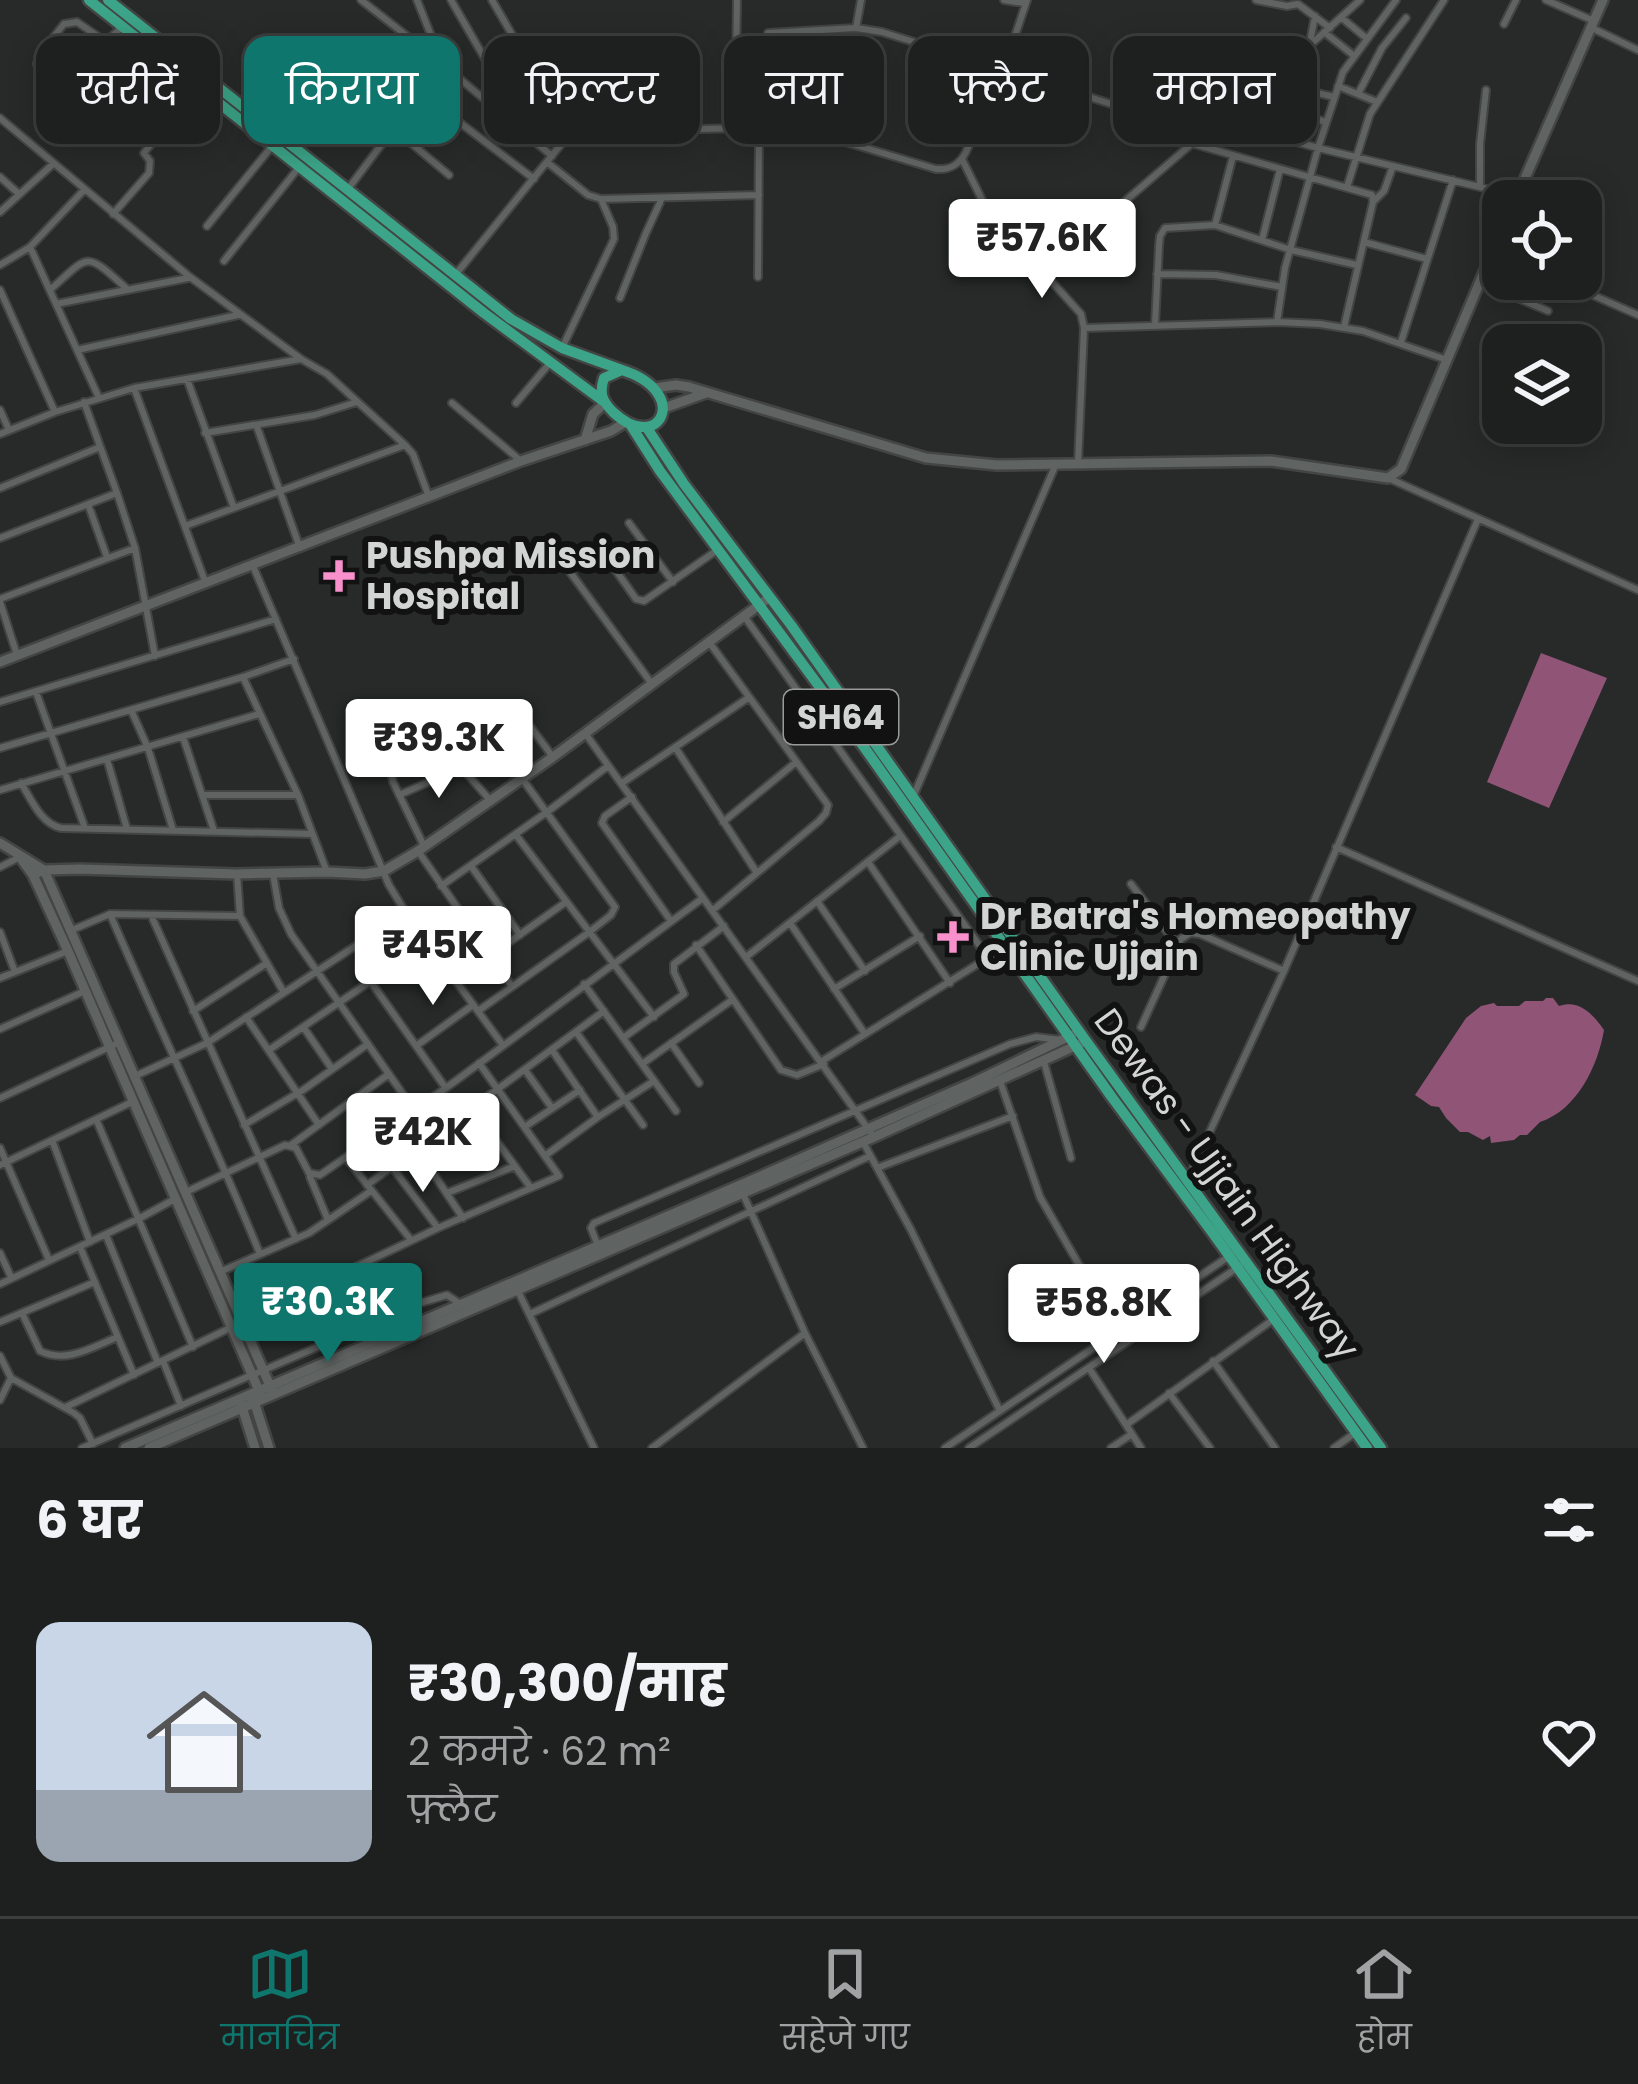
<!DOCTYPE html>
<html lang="hi">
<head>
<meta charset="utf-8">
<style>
	:root { --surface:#1d201e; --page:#252827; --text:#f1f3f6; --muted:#a0a3a4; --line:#3b3e3c; --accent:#0f766e }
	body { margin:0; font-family:Poppins,"Noto Sans Devanagari",sans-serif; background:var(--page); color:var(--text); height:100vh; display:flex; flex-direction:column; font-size:45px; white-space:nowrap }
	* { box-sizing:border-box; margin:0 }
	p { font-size:39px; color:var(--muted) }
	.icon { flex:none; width:66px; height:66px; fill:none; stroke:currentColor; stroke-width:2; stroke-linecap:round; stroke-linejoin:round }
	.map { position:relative; height:1448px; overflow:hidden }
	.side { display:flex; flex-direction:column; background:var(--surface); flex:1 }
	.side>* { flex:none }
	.guide { position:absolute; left:36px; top:36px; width:1566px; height:108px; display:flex; gap:24px }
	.controls { position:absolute; left:1482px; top:180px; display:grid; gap:24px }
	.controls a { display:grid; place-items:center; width:120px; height:120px; border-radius:24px; background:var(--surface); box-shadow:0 6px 30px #0003,0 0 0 3px var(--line); font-size:60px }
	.price { position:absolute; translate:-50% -102px; padding:0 27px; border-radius:12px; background:#fff; color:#222; font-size:39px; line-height:78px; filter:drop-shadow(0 3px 6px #0008) }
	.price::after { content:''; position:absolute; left:50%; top:72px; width:36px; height:27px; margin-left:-18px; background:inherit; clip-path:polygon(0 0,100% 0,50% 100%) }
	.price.current { background:var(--accent); color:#fff }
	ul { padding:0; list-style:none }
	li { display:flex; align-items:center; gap:36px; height:300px; padding:0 36px }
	li span { display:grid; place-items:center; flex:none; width:336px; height:240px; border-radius:24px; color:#555 }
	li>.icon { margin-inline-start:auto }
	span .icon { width:144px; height:144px; fill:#fffc; stroke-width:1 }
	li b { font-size:51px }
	h2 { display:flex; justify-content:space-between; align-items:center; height:144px; padding:0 36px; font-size:51px }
	.chip { padding:0 42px; border-radius:24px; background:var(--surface); box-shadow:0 6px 30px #0003,0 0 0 3px var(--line); font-size:42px; line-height:108px }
	.chip.current { background:var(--accent); color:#fff }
	.tabs { display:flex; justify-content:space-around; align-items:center; height:168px; border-top:3px solid var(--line); background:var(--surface); font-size:33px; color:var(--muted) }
	.tabs a { display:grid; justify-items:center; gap:6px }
	.tabs .current { color:var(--accent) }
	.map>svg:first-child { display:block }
	.water { fill:#905476 }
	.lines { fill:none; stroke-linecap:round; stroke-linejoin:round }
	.street-casing { stroke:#434544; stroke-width:10 }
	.secondary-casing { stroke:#434544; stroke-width:14 }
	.primary-casing { stroke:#434544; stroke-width:15 }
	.street { stroke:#5f6361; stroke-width:6 }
	.secondary { stroke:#5f6361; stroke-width:9 }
	.primary { stroke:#3ca488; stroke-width:10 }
	.poi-dot { fill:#f890cc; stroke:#111211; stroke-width:4.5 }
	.labels { text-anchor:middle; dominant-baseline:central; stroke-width:12; stroke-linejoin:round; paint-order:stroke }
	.shield { fill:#111211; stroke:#999a9a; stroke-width:3 }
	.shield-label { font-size:33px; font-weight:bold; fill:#d3d5d4 }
	.poi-label { font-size:36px; font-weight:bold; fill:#d3d5d4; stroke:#111211; text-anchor:start }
	.street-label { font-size:36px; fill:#d3d5d4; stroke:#111211 }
</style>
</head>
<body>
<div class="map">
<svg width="1638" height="1448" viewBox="0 0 1638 1448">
	<rect width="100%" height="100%" fill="#272a28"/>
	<path class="water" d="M1541 653 1607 678 1549 808 1487 782Z
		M1546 998H1553L1559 1006C1579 999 1593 1014 1604 1030 1598 1066 1577 1110 1540 1122L1527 1135H1520L1514 1140 1491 1143 1490 1136 1483 1140 1468 1132H1460L1446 1118 1439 1107 1431 1106 1415 1095 1466 1018 1481 1006 1494 1003 1497 1006H1519L1525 1001H1543Z"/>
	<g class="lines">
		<defs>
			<path id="street" d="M361 0 435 58 552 156
				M417 0 440 58
				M451 0 511 104 521 128
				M492 0 565 126 571 132 784 127 802 129 936 169C950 170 959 165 966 152L1016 33 1027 0
				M1004 0 1024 3
				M1256 0 1287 6 1298 4 1330 28
				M1546 0 1594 21
				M1342 18 1366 38
				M1504 24 1516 0
				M856 28 861 0
				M1592 28 1638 50
				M1324 32 1353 55
				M768 33 856 28 882 32 1207 134
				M1310 42 1315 16
				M1268 81 1334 97
				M1338 86 1377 102
				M68 90 42 72 37 64 40 54 64 24 77 22 106 42 123 26
				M1358 94 1382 48 1406 18
				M1246 99 1326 122
				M0 118 190 277 301 359
				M1220 120 1318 148 1517 196
				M459 122 534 179
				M393 128 449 175
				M735 128 737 0
				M1194 144 1372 195 1373 202 1344 327
				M962 159 987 210 1081 314 1084 328 1078 463
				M547 162 588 195 601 199 759 195
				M0 177 19 194
				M1347 187 1370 114 1444 0
				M1480 187V144L1486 90
				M348 189 427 84
				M1373 202 1384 191 1393 166
				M0 212 53 164
				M113 214 149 173 150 161 144 153 197 85
				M1215 225 1233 156
				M207 226 273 145
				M1262 240 1280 169
				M1364 242 1427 259
				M30 247 99 398
				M224 261 300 166
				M0 265 30 247 84 190
				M1044 271 1232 109 1298 56 1360 0
				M456 274 571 132
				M1157 274 1216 275 1282 287
				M758 277 759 129
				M1556 279 1638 315
				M1480 282 1548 311
				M0 290 55 412
				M50 290C90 254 85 251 126 288
				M620 298 646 233 662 198
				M56 304 188 278
				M1277 322 1285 268 1318 148 1343 72 1396 0
				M1155 325 1159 246 1160 236 1165 228 1215 225 1291 250 1357 265
				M1084 328 1277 322 1320 324 1363 331 1447 360
				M1401 342 1453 180
				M562 348 614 239 613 227 601 199
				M77 350 238 315
				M187 379 234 508
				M452 403 521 461
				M516 403 549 364
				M0 410 9 430
				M257 427 300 548
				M205 433 315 415 357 402
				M0 434 55 412 134 388
				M1388 478 1638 590
				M0 488 100 447
				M88 504 107 557
				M629 523 673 582
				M185 526 405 445
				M0 538 117 493 84 402
				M135 548 155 656
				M562 561 652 684
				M612 565 636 599 644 601 716 551
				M253 566 389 885 406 913 502 1044
				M206 584 134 388 301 359 327 374 405 445 413 454 429 497
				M0 599 135 548 117 493
				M0 602 17 655
				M744 616 984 952 992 955 1008 949
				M709 642 828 805 826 813 819 821 713 910
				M243 677 294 659
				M36 692 85 828
				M0 702 276 619
				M131 710 148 748 173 830
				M526 721 553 757
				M585 733 874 1137
				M183 737 214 831
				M675 747 757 873
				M0 748 243 677 298 795 327 872
				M107 759 127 829
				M21 783C31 799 41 824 61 828L312 834
				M622 783 748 698
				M0 790 259 714
				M202 795H298
				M399 795 461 768
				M632 797 605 816 602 823 671 921
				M913 797 1056 464
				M723 822 795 763
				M516 835 654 1017
				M424 846 393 782 391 772 393 768 446 750 490 800
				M1336 847 1638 981
				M418 851 511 985
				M868 862 950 983
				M471 866 520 935
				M0 867 20 857
				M237 874 240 916 110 914C159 1028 213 1139 260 1254
				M273 874 279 908 291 934 414 1110
				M1131 884 1178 946
				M441 886 547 812 608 766
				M817 901 865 971
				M151 915 296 1239
				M240 916 283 991
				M790 923 865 1034
				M72 930 110 914
				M0 932 15 972
				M696 945 781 1070 797 1075 824 1064
				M491 955 566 902
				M746 957 899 837
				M0 978 68 951
				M371 982 445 1087
				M584 984 676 1111
				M834 989 920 936
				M193 1011 267 963
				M478 1011 588 933 611 915 615 907 492 737
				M246 1017 319 1125
				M1141 1027 1181 939 1190 933 1200 934 1284 971
				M304 1028 332 1069
				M0 1029 85 991
				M576 1032 643 1125
				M623 1038 684 994 674 972V964L724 926
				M671 1043 699 1083
				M416 1046 473 1005
				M269 1050 427 943
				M552 1050 597 1116
				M822 1061 989 957
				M1044 1062 1071 1158
				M642 1064 732 1000
				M525 1070 552 1108
				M133 1077 207 1043 406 913
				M1000 1081 1040 1197 1117 1331
				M0 1098 118 1043
				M473 1109 531 1188
				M96 1119 193 1347
				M244 1125 303 1090 368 1044
				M526 1126 580 1090
				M52 1140 90 1242
				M863 1142 911 1230 1000 1411
				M291 1145 389 1074
				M0 1148 49 1260
				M417 1149 463 1218
				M546 1155 598 1117 654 1081
				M346 1158 411 1240
				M0 1165 132 1102
				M392 1167 438 1228
				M877 1168 1013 1116
				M310 1177 328 1220
				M1188 1179 1284 971 1478 519
				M367 1185 604 1011
				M186 1192 285 1145 296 1148 309 1173 320 1175 446 1088 703 898
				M447 1193 515 1166
				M743 1194 805 1333 863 1448
				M106 1235 158 1363
				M598 1246 591 1228 594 1223 1010 1044 1036 1037 1061 1040
				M80 1247 134 1375
				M0 1253 11 1277
				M222 1271 309 1233 371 1191
				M0 1284 140 1218 175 1199
				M517 1289 594 1448
				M22 1313 40 1351C67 1364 92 1347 118 1337
				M530 1314 870 1156
				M242 1321 438 1228 559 1176 479 1063
				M0 1322 95 1282
				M0 1356 11 1378 0 1400
				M163 1361 181 1406
				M1213 1361 1275 1448
				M1089 1368 1141 1448
				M11 1378 74 1413 80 1418 93 1444
				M1169 1393 1210 1448
				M66 1407 230 1328
				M1126 1425 1274 1319
				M82 1448 420 1303 447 1295 459 1303
				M652 1448 805 1333
				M945 1448 1231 1255
				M969 1448 1240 1266
				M1111 1448 1132 1434
				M1334 1448 1355 1433"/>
			<path id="secondary" d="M1515 201 1603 0
				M655 388 676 385 689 387 926 458 997 465 1271 461 1388 478 1401 469 1503 227
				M664 408 706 393
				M585 440 593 414 605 403
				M0 662 521 461 611 431 626 422
				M0 843 44 870 271 1388
				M20 857 33 875 68 951 260 1393
				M33 875 44 870 80 869 237 874 327 872 365 874 384 871 418 851 553 757 770 597
				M253 1398 269 1448
				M241 1404 255 1448
				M125 1448 745 1183 972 1083 1072 1035
				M149 1448 874 1137 1086 1041"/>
			<path id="primary" d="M89 0 484 313 603 401
				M108 0 511 319 562 348 622 370
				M622 370C692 392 660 456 613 412 602 401 599 393 604 378Z
				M630 424 660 471 864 747 1111 1096 1212 1232 1367 1448
				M647 428 684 484 791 625 1086 1041 1381 1448"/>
		</defs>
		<use href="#street" class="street-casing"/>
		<use href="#secondary" class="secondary-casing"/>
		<use href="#primary" class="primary-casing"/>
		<use href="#street" class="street"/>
		<use href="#secondary" class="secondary"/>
		<use href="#primary" class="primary"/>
	</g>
	<g class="poi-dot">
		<path d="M333 558h12v12h12v12h-12v12h-12v-12h-12v-12h12z"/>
		<path d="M947 919h12v12h12v12h-12v12h-12v-12h-12v-12h12z"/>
	</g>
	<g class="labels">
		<rect class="shield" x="784" y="690" width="114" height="54" rx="9"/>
		<g class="shield-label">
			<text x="841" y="717">SH64</text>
		</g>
		<g class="poi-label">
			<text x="366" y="555">Pushpa Mission<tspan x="366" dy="41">Hospital</tspan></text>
			<text x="980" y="916">Dr Batra's Homeopathy<tspan x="980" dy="41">Clinic Ujjain</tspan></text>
		</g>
		<g class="street-label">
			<text transform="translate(1227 1184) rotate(54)">Dewas - Ujjain Highway</text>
		</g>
	</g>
</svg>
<div class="controls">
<a><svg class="icon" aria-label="locate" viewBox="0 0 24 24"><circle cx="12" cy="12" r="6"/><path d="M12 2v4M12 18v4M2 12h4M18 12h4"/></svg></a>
<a><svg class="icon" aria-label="layers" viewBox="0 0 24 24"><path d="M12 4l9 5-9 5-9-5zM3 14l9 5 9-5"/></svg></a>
</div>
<b class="price" style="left:1042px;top:301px">₹57.6K</b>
<b class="price" style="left:439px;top:801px">₹39.3K</b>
<b class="price" style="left:433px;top:1008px">₹45K</b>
<b class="price" style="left:423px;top:1195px">₹42K</b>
<b class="price current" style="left:328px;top:1365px">₹30.3K</b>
<b class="price" style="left:1104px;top:1366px">₹58.8K</b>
<div class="guide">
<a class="chip">खरीदें</a>
<a class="chip current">किराया</a>
<a class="chip">फ़िल्टर</a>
<a class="chip">नया</a>
<a class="chip">फ़्लैट</a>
<a class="chip">मकान</a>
</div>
</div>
<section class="side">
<h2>6 घर<svg class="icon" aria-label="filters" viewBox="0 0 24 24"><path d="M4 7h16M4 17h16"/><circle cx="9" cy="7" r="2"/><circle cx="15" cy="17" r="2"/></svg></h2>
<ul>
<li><span style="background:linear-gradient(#c9d6e8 70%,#9aa5b1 0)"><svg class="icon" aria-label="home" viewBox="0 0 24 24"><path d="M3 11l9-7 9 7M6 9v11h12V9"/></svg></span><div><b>₹30,300/माह</b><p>2 कमरे · 62 m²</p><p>फ़्लैट</p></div><svg class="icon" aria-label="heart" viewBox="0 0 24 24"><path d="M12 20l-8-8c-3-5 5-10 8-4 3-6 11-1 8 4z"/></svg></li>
</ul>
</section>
<nav class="tabs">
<a class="current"><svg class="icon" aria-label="map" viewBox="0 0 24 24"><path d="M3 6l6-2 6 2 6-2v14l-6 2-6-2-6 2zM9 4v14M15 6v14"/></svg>मानचित्र</a>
<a><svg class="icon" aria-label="saved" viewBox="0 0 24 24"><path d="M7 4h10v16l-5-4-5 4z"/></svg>सहेजे गए</a>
<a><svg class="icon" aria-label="home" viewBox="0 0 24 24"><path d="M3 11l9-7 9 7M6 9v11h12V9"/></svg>होम</a>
</nav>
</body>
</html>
